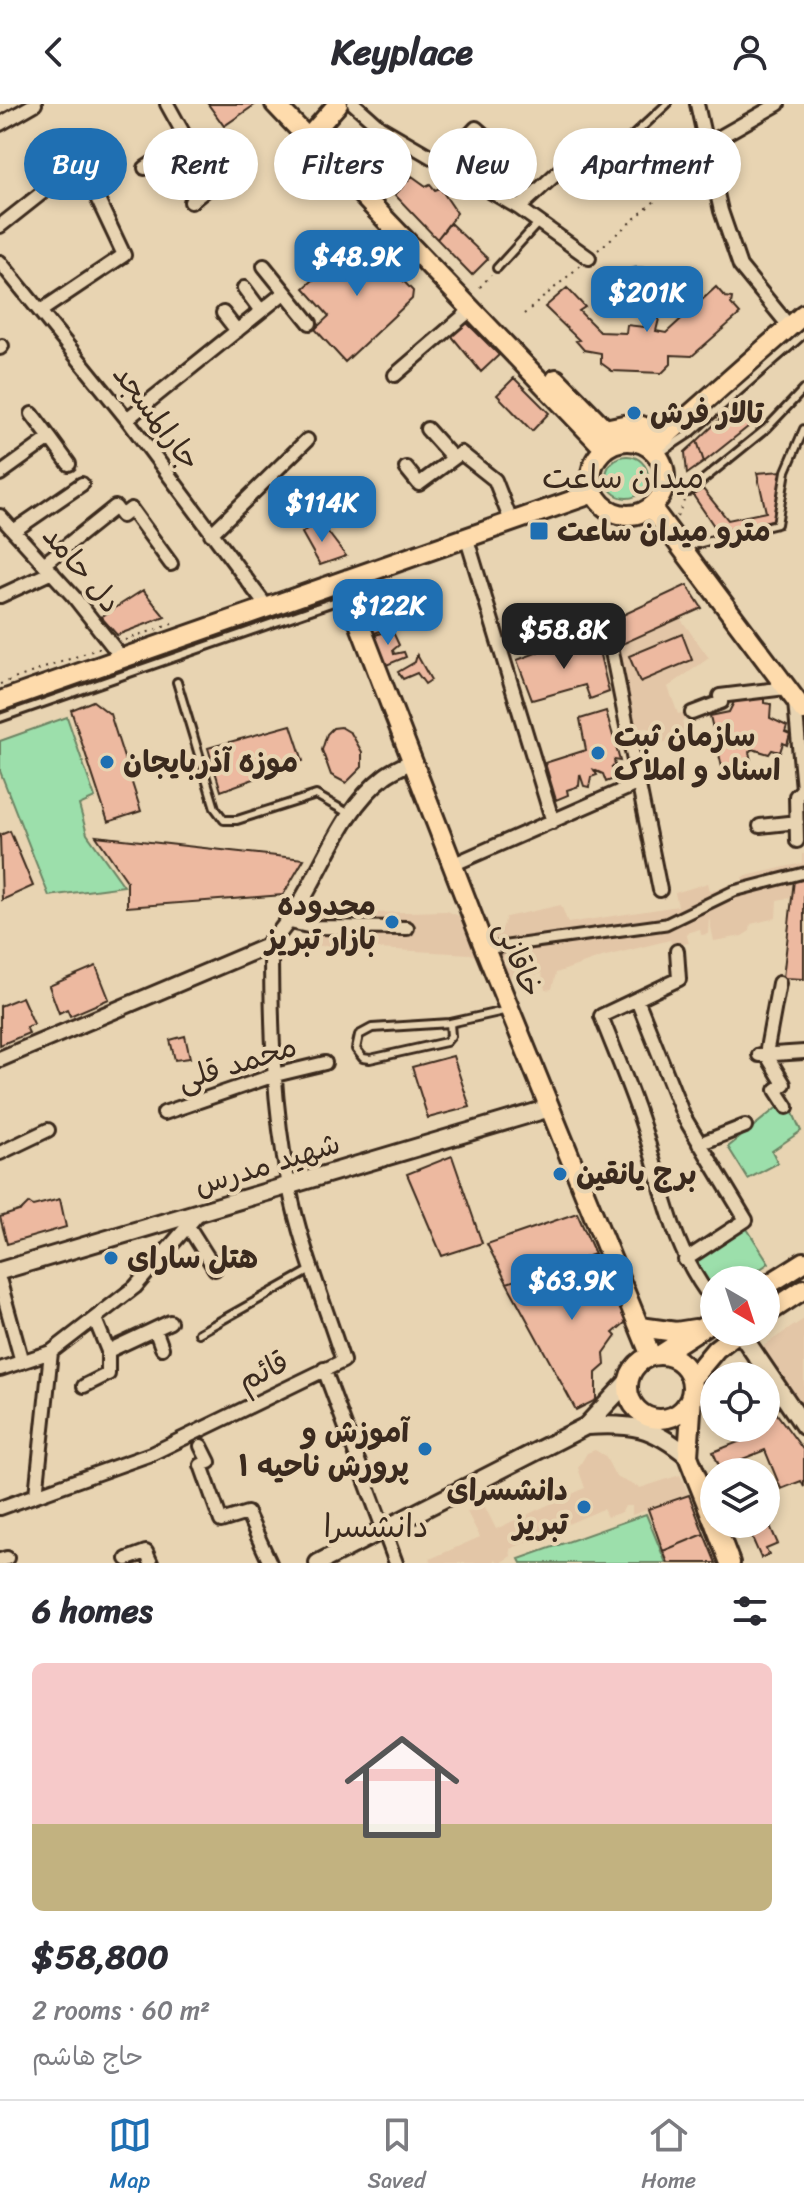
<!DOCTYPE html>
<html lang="en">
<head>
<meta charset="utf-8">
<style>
	:root { --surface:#fff; --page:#f7f7f7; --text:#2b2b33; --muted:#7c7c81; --line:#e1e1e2; --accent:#1f6fb2 }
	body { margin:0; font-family:Sriracha,"Playpen Sans Arabic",sans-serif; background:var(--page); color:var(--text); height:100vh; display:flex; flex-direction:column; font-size:30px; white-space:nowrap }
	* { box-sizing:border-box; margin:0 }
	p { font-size:26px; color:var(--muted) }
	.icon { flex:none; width:44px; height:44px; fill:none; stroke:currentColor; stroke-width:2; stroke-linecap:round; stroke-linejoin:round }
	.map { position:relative; height:1459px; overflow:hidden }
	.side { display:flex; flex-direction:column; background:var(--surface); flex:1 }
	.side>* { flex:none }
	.guide { position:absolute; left:24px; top:24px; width:756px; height:72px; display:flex; gap:16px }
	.needle { width:52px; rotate:141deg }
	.buttons { position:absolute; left:700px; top:1162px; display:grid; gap:16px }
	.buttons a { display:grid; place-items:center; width:80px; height:80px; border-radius:50%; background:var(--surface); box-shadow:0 4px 12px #0003; font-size:40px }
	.price { position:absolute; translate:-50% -68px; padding:0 18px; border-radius:16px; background:var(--accent); color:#fff; font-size:26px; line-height:52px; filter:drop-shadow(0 2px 4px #0008) }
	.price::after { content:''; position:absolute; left:50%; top:48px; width:24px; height:18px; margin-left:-12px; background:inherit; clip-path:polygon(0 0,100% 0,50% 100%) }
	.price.on { background:#222; color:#fff }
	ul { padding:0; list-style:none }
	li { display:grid; align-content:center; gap:16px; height:424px; padding:0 32px }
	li+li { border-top:2px solid var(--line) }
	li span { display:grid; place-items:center; height:248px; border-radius:12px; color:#555 }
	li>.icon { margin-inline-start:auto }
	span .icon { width:144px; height:144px; fill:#fffc; stroke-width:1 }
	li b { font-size:34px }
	h2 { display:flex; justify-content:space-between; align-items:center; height:96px; padding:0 32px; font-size:34px }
	.chip { padding:0 28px; border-radius:36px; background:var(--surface); box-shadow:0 4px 12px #0003; font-size:28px; line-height:72px }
	.chip.on { background:var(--accent); color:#fff }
	header { display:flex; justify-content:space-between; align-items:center; height:104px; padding:0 32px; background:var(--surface); font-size:36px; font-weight:800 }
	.tabs { display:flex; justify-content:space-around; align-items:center; height:112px; border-top:2px solid var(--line); background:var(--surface); font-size:22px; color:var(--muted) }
	.tabs a { display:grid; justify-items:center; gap:4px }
	.tabs .on { color:var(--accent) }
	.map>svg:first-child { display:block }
	.built { fill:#e3c6a7 }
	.green { fill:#9cdfab; stroke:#6c8464; stroke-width:2 }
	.water { fill:#91d1f2; stroke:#6f8e9d; stroke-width:2 }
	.building { fill:#edb9a0; stroke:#3b2a1e; stroke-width:2 }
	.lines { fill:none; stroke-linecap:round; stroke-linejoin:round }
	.service-casing { stroke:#3b2a1e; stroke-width:12 }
	.pedestrian-casing { stroke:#3b2a1e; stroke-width:15 }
	.minor-casing { stroke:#3b2a1e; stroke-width:18 }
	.tertiary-casing { stroke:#3b2a1e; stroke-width:20 }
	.secondary-casing { stroke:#3b2a1e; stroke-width:22 }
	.primary-casing { stroke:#3b2a1e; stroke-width:24 }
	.path { stroke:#3b2a1e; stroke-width:2; stroke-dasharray:2 6; stroke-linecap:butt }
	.service { stroke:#e8d4b2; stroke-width:6 }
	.pedestrian { stroke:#e8d4b2; stroke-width:9 }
	.minor { stroke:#e8d4b2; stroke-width:12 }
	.tertiary { stroke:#e8d4b2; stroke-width:14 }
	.secondary { stroke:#e8d4b2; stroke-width:16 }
	.primary { stroke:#fedbac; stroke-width:18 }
	.poi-dot { fill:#1f6fb2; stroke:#e8d4b2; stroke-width:3 }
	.labels { text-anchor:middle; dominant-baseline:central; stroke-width:8; stroke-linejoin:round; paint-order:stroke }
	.poi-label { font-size:30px; font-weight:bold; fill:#3b2a1e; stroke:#e8d4b2; text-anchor:start }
	.street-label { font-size:30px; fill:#3b2a1e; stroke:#e8d4b2 }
	.neighbourhood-label { font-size:32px; fill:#3b2a1e; stroke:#e8d4b2 }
</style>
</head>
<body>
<header><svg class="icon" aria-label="back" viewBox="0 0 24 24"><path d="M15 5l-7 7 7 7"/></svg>Keyplace<svg class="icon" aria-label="person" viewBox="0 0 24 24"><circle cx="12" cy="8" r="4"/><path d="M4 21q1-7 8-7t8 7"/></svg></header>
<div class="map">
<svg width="804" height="1459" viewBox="0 0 804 1459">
	<rect width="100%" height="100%" fill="#e8d4b2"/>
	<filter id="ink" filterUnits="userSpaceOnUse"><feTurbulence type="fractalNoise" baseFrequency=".0125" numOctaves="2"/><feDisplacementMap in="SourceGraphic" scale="16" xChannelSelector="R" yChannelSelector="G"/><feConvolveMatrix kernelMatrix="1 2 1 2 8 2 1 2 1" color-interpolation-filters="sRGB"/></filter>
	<g filter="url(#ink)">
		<path class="built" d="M680 514 709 554 668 583 678 610 689 607 691 614 682 617 685 626 672 630 673 638 651 641 647 624 632 626 614 544Z
			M802 750H804V791L777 796 776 814 751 820 750 827 742 832 714 837 709 814 708 830 701 831 700 825 686 829 689 839 672 842 670 836 602 853 556 869 552 885 545 886 542 869 515 876 471 850 301 841 315 805 337 804V809H367L447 807 496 827 502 825 506 813 561 801 568 819 678 802 675 789 708 779 710 787 743 777 742 773 802 759Z
			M804 1215V1309L757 1246Z
			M595 1346 605 1352 616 1373 640 1384 680 1371 689 1391 632 1411V1402H625L622 1408 607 1413 603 1405 510 1445 511 1452 500 1459 495 1455 493 1459H432L430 1455 480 1433 467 1408 484 1401 496 1425 585 1384 578 1364 587 1349Z"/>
		<path class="green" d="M606 373a21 21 0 1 1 42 0a21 21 0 1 1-42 0Z
			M67 613 95 694 79 701 87 730 124 782 49 792 0 667V637Z
			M780 1001 793 1009 801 1027 772 1047 778 1059 748 1075 728 1043Z
			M740 1114 769 1159 744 1176H714V1191L687 1147Z
			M646 1410 666 1459H521L519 1455Z"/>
		<path class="water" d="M622 180a17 17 0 1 1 34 0a17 17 0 1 1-34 0Z"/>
		<path class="building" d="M208 0H256L224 22Z
			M412 72 426 82 430 80 435 86 440 84 457 109 437 135 395 91Z
			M450 119 488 155 472 171 437 135Z
			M362 133 413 187 412 195 345 258 315 225 329 212 304 184Z
			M716 183 725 193 732 194 731 200 740 210 692 252 671 251V260L662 269 612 267 601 259V249L584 246 576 237 579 236 545 203 567 184 585 203 579 207 600 228 626 229 627 221 644 223 646 212 659 215 656 227 666 229Z
			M465 217 499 251 481 268 450 230Z
			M514 274 549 309 532 327 497 291Z
			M735 301 753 319 704 358 697 337Z
			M697 337 704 358 687 370 685 348Z
			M782 367 776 415 718 428 693 391 703 385 728 416 766 408 757 369Z
			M318 415 346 452 320 461 302 429Z
			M687 481 702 504 620 541 612 516Z
			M409 483 417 511 393 518 391 523 372 530 367 497Z
			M143 486 165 513 117 531 101 513Z
			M392 526 399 541 393 546 394 550 404 548 406 553 384 562 372 532Z
			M682 530 692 556 640 578 629 552Z
			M573 535 577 550 598 543 609 588 590 595 585 581 532 596 517 556Z
			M417 551 431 576 425 580 417 569 403 575 398 568 415 558Z
			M752 591 764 592V599L771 600 770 614 787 622 785 628 790 630 787 641 783 639 780 648 772 646 769 650 752 645 749 648 751 657 722 663 710 612 729 608 735 596H751Z
			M93 597 110 610 141 707 108 718 71 606Z
			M606 607 620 657 614 656 615 662 611 663 619 664 622 672 606 678 603 670 594 666 597 671 591 673 589 683 584 682 580 670 579 682 567 686 568 691 556 696 545 659 586 646 580 615Z
			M291 621 303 657 221 687 208 644Z
			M341 623 351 629 362 648V663L346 679 331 671 322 646 327 630 333 624Z
			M10 727 33 782 2 796 0 731Z
			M96 732 304 755 283 791 127 803V777Z
			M794 776H804V875L783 874Z
			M96 862 109 895 70 912 67 905 59 909 49 882Z
			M22 893 34 920 26 923 29 929 0 941V902Z
			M185 932 190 954 175 956 170 936Z
			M453 952 470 1003 428 1014 412 963Z
			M452 1052 482 1139 442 1152 407 1070Z
			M60 1095 66 1123 7 1140 0 1113 22 1106 29 1099 33 1102Z
			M577 1109 595 1150 507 1179 487 1140Z
			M595 1150 626 1218 613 1229 616 1232 604 1249 605 1261 596 1269V1296L576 1306 507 1179Z
			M766 1295 804 1347V1383L801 1377 781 1385 765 1346 740 1356 746 1368H722L713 1348 761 1329 758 1324H766Z
			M689 1391 704 1430 663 1447 648 1405Z
			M766 1413 778 1440 766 1445 769 1450 761 1454 746 1420H766Z
			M704 1430 716 1459H668L663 1447Z"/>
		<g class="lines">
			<defs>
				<path id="service" d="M623 41 667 0
					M497 164 539 118
					M657 351 692 328 804 230
					M688 388 767 324 804 285
					M685 443 777 420 786 367 804 325
					M177 578 215 704 224 716H237L316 691 348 709
					M0 614 345 494
					M450 919 451 932 446 938 370 955 363 954 356 945 359 931 372 924 450 919 508 906
					M199 1229 311 1166"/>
				<path id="pedestrian" d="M485 845 666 820 734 787 804 769"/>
				<path id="minor" d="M167 0 212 81 191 98
					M354 0 380 23 519 104 589 154
					M697 0 721 107 740 162 789 222
					M0 20 35 0
					M706 41 778 0
					M444 58 476 24 493 39
					M145 64 188 36
					M519 104 582 46
					M0 122 67 69
					M0 158 127 315 267 503
					M264 162 310 219
					M244 184 261 207
					M42 206 124 151 98 96
					M223 209 237 227
					M0 244 2 242
					M395 271 473 204
					M32 310 50 334
					M127 315 285 188
					M427 325 453 354
					M406 364 419 380 461 349 495 376 511 417
					M0 370 50 334 69 360
					M0 412 74 493 122 554
					M15 426 82 380
					M211 430 307 336
					M466 432 553 718
					M45 459 115 403 122 412 131 405 171 460
					M0 492 52 468
					M606 518 660 786
					M795 598 803 685 796 692 797 737
					M692 609 721 598 720 592 786 584
					M760 722 797 718
					M452 761 639 679
					M290 818 312 823 407 824
					M677 847 679 875 601 912C616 951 633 989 645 1028 664 1089 673 1147 714 1198
					M779 879 766 950 784 980 776 986 787 1003
					M637 895 684 1013 746 1116 685 1156
					M759 951 804 948
					M164 1009 275 971 325 959
					M699 1040 745 1022
					M0 1049 48 1026
					M188 1122 215 1165
					M0 1178 22 1258
					M155 1225 162 1244
					M108 1247 170 1218
					M0 1265 51 1248
					M324 1265 396 1459
					M84 1282 108 1270V1247L95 1215
					M201 1342 209 1358 201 1361 221 1417 247 1409 270 1459
					M36 1391 151 1350 343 1257C325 1200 300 1141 289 1082 273 1002 271 921 271 839
					M0 1404 36 1391 51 1248 135 1183 199 1109
					M127 1455 146 1448 151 1459
					M0 1456 7 1454"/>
				<path id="tertiary" d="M0 955 265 843C317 797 329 715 385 672 393 666 403 662 412 657"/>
				<path id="secondary" d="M0 1167 550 1004
					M740 1228 804 1322
					M586 1322C632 1319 652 1322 688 1352
					M318 1459 586 1322 629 1276"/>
				<path id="primary" d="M275 0 605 345
					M320 44 315 26 338 0
					M556 275 605 325 633 319 667 331
					M591 374a37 37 0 1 1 74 0a37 37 0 1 1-74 0Z
					M651 345 804 210
					M651 403 804 607
					M348 475 349 493 485 845 651 1252
					M0 597 594 389
					M766 1182 804 1158
					M766 1210 804 1185
					M640 1223 676 1228 695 1225
					M628 1283a32 32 0 1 1 64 0a32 32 0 1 1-64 0Z
					M660 1251 714 1216
					M692 1274 716 1245 738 1228
					M692 1293 688 1352 714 1418
					M715 1420 730 1459"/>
			</defs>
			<use href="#service" class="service-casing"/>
			<use href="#pedestrian" class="pedestrian-casing"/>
			<use href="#minor" class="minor-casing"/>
			<use href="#tertiary" class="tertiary-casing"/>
			<use href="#secondary" class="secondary-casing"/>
			<use href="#primary" class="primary-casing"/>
			<path class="path" d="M598 146 699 59
				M480 183 491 171
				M524 210 581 161
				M677 413 684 397
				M125 536 172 520
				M0 580 100 544"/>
			<use href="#service" class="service"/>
			<use href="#pedestrian" class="pedestrian"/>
			<use href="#minor" class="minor"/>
			<use href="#tertiary" class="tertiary"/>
			<use href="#secondary" class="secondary"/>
			<use href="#primary" class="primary"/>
		</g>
	</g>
	<g class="poi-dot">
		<circle cx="634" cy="309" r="8"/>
		<rect x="529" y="417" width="20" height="20" rx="4"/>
		<circle cx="598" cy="649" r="8"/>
		<circle cx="107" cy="658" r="8"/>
		<circle cx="392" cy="818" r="8"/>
		<circle cx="560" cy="1070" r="8"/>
		<circle cx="111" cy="1154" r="8"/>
		<circle cx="425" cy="1345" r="8"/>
		<circle cx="584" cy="1403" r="8"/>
	</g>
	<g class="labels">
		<g class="poi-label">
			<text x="650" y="309">تالار فرش</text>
			<text x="557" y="427">مترو میدان ساعت</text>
			<text x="614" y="632">سازمان ثبت<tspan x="614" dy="34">اسناد و املاک</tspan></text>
			<text x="123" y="658">موزه آذربایجان</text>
			<text x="376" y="801" text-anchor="end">محدوده<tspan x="376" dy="34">بازار تبریز</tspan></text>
			<text x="576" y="1070">برج یانقین</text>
			<text x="127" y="1154">هتل سارای</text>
			<text x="409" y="1328" text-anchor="end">آموزش و<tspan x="409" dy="34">پرورش ناحیه ۱</tspan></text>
			<text x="568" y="1386" text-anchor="end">دانشسرای<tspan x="568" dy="34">تبریز</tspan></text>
		</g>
		<g class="street-label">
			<text transform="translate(157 313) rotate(53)">جارالمسجد</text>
			<text transform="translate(82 465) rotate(50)">دل حامد</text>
			<text transform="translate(519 855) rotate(68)">خاقانی</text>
			<text transform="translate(237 959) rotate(-17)">محمد قلی</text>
			<text transform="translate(267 1060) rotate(-17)">شهید مدرس</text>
			<text transform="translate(263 1267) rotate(-27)">قائم</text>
		</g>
		<g class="neighbourhood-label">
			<text x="623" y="373">میدان ساعت</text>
			<text x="376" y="1422">دانشسرا</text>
		</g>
	</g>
</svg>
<div class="buttons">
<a><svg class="needle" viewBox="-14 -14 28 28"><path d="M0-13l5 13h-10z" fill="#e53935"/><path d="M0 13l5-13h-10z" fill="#7c7c81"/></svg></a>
<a><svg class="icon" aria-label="locate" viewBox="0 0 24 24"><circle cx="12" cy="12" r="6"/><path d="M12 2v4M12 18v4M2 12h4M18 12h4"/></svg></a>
<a><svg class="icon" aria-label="layers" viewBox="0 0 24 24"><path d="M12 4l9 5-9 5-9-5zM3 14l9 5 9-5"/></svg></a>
</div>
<b class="price" style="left:357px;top:194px">$48.9K</b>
<b class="price" style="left:647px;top:230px">$201K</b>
<b class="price" style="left:322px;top:440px">$114K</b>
<b class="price" style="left:388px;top:543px">$122K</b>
<b class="price on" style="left:564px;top:567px">$58.8K</b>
<b class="price" style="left:572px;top:1218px">$63.9K</b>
<div class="guide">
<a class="chip on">Buy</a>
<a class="chip">Rent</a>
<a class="chip">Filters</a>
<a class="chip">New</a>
<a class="chip">Apartment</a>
</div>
</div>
<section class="side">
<h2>6 homes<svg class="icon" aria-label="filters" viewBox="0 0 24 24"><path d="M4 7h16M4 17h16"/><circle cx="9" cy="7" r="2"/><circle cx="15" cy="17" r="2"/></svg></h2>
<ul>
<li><span style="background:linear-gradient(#f6c9c9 65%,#c2b280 0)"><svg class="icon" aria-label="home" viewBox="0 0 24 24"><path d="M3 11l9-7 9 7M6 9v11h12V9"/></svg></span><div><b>$58,800</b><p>2 rooms · 60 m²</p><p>حاج هاشم</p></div></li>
</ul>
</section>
<nav class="tabs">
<a class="on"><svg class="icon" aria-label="map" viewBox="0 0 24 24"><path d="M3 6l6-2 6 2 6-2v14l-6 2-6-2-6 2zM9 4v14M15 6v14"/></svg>Map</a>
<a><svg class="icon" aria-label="saved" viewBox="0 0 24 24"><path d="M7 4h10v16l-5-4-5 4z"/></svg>Saved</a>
<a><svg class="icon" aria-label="home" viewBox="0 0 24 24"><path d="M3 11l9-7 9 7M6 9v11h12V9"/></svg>Home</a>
</nav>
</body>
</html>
